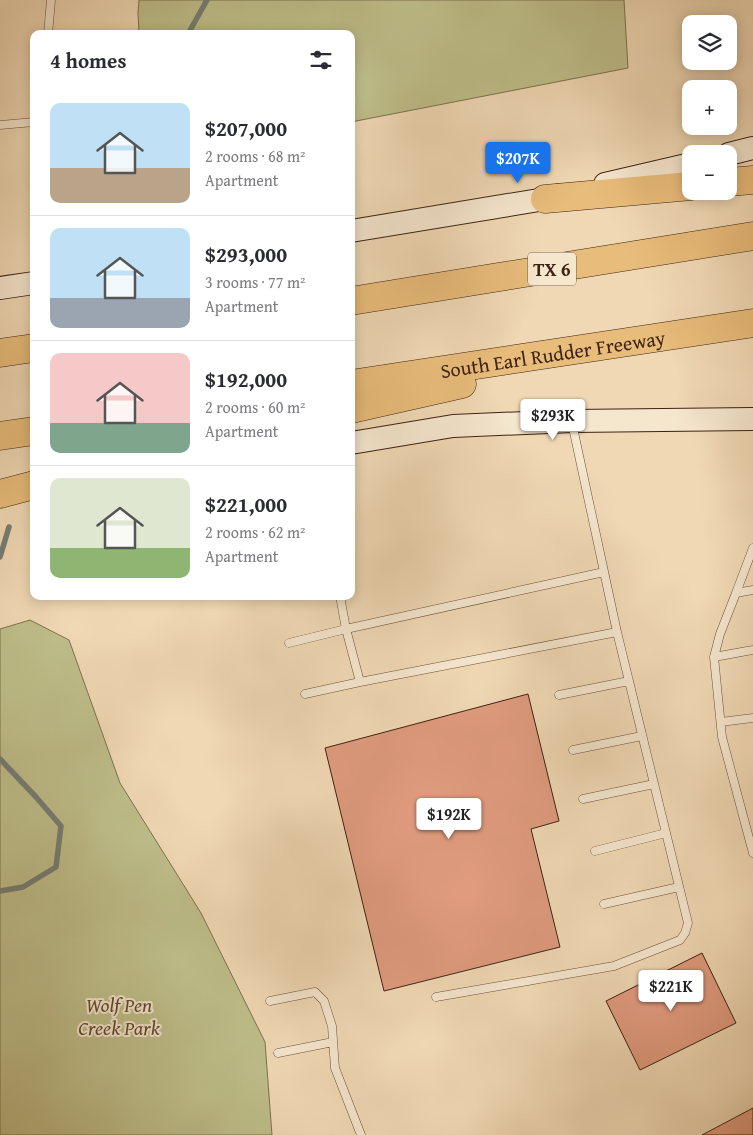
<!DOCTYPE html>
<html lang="en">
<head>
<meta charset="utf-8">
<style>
	:root { --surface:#fff; --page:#f2f2f3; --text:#2b2b33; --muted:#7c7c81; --line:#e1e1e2; --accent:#1a73e8 }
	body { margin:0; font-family:"Gentium Book Plus",serif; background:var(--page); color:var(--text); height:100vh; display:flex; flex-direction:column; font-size:19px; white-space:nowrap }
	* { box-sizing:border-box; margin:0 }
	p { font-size:16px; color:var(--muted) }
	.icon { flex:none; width:28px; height:28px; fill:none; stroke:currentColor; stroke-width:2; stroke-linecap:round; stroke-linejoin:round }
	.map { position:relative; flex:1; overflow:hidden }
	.details { position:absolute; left:30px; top:30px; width:325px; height:570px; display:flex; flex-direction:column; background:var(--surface); border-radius:10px; box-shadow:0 2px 12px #0003 }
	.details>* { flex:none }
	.fabs { position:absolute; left:682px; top:15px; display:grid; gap:10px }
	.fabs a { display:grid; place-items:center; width:55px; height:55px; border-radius:10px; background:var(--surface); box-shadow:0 2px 12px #0003; font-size:25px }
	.price { position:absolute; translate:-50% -42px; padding:0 11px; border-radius:5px; background:#fff; color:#222; font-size:16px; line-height:32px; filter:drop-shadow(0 1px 2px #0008) }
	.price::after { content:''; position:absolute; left:50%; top:30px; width:15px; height:11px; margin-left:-8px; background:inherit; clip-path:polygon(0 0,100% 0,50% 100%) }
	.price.selected { background:var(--accent); color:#fff }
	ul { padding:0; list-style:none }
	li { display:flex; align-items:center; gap:15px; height:125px; padding:0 20px }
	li+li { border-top:1px solid var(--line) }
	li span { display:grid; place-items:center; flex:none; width:140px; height:100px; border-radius:10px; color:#555 }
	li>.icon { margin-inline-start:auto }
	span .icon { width:60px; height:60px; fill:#fffc; stroke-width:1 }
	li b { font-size:21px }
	h2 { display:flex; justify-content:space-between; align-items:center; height:60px; padding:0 20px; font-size:21px }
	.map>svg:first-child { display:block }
	.green { fill:#bebe8a; stroke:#7e704f }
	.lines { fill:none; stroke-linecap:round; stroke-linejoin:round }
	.stream { stroke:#767d73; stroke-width:5.5 }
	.building { fill:#e09b7f; stroke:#3e2214 }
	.service-casing { stroke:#6a503c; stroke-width:9 }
	.secondary-casing { stroke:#3e2214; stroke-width:24 }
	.motorway-casing { stroke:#3e2214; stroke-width:29 }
	.service { stroke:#f5e6ce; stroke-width:8 }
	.secondary { stroke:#f5e6ce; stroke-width:22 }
	.motorway { stroke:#e8bc7a; stroke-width:28 }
	.labels { text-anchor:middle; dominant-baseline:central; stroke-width:4; stroke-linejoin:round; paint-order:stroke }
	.shield { fill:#f5e6ce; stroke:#755d4c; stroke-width:1 }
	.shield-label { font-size:19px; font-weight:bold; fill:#3e2214 }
	.street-label { font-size:20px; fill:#3e2214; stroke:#f5e6ce }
	.park-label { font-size:20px; font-style:italic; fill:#5e4932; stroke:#f5e6ce }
</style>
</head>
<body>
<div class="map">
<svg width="753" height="1135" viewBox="0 0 753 1135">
	<rect width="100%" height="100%" fill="#f0d8b4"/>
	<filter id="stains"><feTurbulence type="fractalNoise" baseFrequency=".004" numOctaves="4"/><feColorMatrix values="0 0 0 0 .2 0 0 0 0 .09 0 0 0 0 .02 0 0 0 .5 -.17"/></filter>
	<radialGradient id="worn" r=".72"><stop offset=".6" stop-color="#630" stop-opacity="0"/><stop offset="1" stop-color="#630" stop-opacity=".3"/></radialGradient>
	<path class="green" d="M139 0H624L628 68 351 122V34H139L138 13Z
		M30 620 69 640 120 783 201 913 265 1042 272 1135H0V629Z"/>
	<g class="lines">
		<path class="stream" d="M188 34 207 0
			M0 557 9 527
			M0 759 36 797 61 826 56 867 23 887 0 891"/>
	</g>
	<path class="building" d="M528 694 559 821 531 829 560 947 384 991 325 748Z
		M702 953 736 1023 640 1070 606 1001Z
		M753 1108V1135H702Z"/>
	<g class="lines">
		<defs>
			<path id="service" d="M48 34 51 0
				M0 125 34 122
				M753 548 736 593 753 590
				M736 593 720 634 714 657 722 737 753 853
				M340 596 346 629 360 682 617 632 572 423
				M289 643 346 629 604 572
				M714 657 753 650
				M305 694 360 682
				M559 695 629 681
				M721 722 753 718
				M573 750 642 736
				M583 799 654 784
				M595 851 666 833
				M604 904 679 887
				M436 997 614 966 680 940 685 933 688 923 617 632
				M270 1001 315 992 324 1001 332 1026 335 1068 361 1135
				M278 1053 333 1042"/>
			<path id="secondary" d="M729 154 753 148
				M605 184 691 164
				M351 231 545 199 561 195
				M0 288 34 283
				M351 443 453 426 572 421 753 419"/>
			<g id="motorway">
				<path d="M729 182 753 180"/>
				<path d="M545 199 691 186"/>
				<path d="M351 301 753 236"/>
				<path d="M0 353 34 348"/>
				<path id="s1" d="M351 384 753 323"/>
				<path d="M351 409 462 384"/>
				<path d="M0 436 34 431"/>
				<path d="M0 494 34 485"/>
			</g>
		</defs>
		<use href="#service" class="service-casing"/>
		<use href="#secondary" class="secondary-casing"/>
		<use href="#motorway" class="motorway-casing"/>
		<use href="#service" class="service"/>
		<use href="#secondary" class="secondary"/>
		<use href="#motorway" class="motorway"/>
	</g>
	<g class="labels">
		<rect class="shield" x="528" y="252.5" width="48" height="33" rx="4"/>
		<g class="shield-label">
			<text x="552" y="269">TX 6</text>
		</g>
		<g class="street-label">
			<text stroke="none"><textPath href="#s1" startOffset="204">South Earl Rudder Freeway</textPath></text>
		</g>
		<g class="park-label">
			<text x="119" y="1004">Wolf Pen<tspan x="119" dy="23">Creek Park</tspan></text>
		</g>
	</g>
	<rect width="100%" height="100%" filter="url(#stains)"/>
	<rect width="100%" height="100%" fill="url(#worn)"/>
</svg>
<div class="fabs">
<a><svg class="icon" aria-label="layers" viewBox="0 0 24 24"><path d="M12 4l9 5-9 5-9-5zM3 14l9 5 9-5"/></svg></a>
<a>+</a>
<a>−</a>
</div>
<b class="price selected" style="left:518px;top:184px">$207K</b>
<b class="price" style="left:553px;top:441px">$293K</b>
<b class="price" style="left:449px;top:840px">$192K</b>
<b class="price" style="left:671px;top:1012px">$221K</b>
<section class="details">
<h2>4 homes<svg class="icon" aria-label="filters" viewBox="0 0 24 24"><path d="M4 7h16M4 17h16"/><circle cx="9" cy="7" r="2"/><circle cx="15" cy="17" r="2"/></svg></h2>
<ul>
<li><span style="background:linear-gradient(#bfe0f5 65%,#b9a48a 0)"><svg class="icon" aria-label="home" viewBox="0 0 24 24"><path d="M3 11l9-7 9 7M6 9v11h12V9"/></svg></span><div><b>$207,000</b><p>2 rooms · 68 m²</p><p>Apartment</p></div></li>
<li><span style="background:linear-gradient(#bfe0f5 70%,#9aa5b1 0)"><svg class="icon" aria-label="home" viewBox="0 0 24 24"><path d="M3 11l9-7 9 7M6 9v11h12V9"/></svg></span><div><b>$293,000</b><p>3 rooms · 77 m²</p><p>Apartment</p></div></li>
<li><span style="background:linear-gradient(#f6c9c9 70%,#7fa58c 0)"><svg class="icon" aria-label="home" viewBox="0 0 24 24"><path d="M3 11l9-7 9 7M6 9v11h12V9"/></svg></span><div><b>$192,000</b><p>2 rooms · 60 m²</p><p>Apartment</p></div></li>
<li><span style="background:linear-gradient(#dfe7d0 70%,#8fb573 0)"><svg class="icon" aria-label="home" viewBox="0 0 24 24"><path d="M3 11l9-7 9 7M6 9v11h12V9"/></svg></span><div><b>$221,000</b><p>2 rooms · 62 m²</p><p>Apartment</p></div></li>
</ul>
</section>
</div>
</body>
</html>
